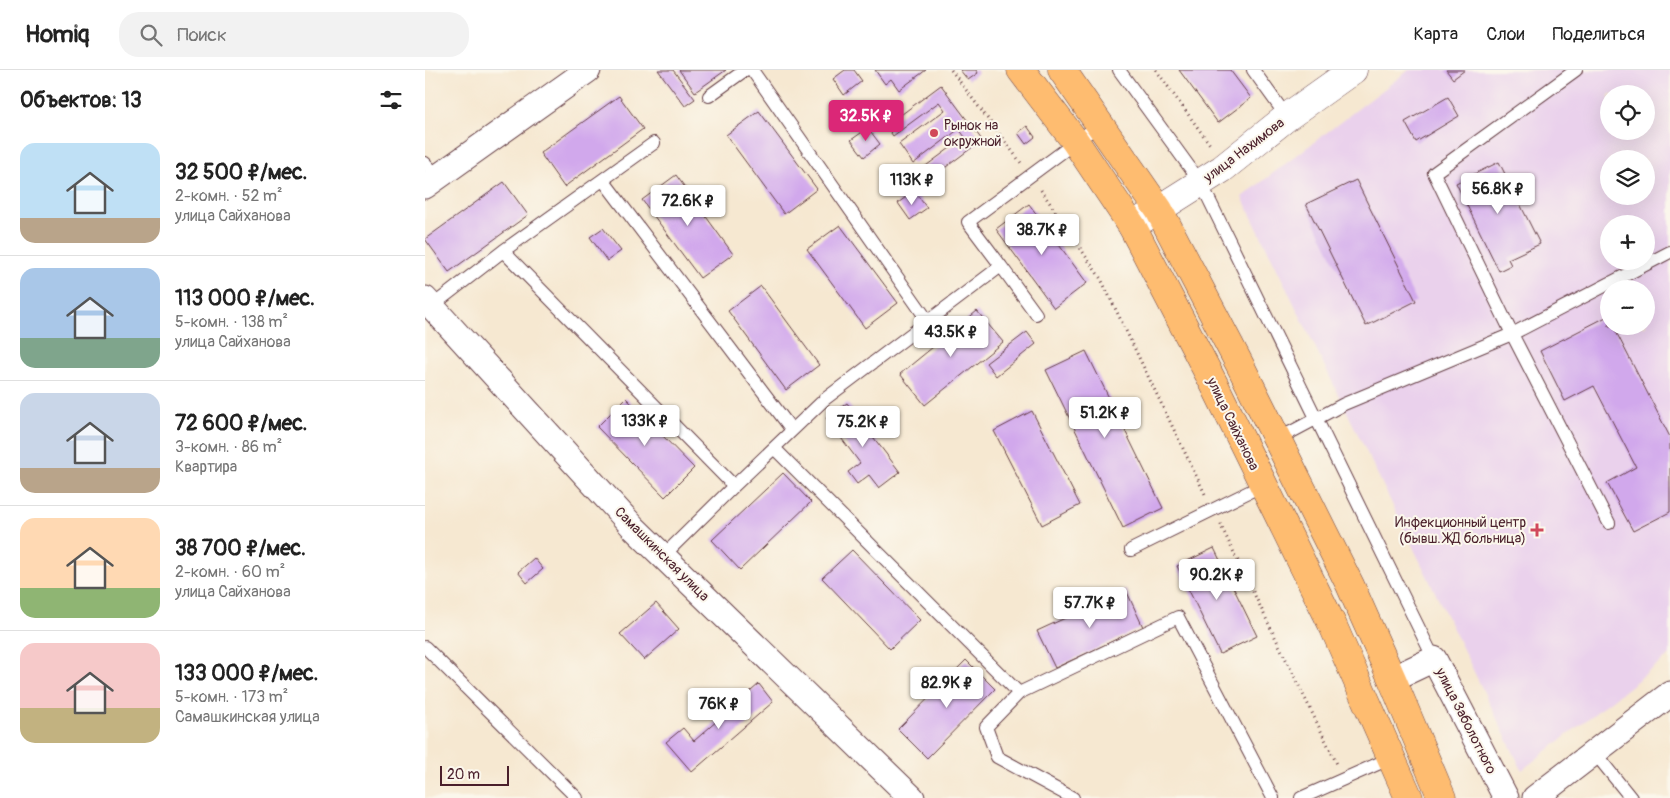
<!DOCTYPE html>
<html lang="ru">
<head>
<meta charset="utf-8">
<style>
	:root { --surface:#fff; --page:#f2f2f2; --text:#222; --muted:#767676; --line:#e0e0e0; --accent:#db2777 }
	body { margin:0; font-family:Pangolin,sans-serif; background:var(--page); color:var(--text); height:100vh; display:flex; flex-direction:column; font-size:19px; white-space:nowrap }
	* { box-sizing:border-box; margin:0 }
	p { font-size:16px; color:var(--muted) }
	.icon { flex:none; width:28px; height:28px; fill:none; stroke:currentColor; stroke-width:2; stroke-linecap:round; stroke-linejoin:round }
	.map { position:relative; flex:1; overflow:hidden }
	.side { display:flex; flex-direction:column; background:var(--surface); width:425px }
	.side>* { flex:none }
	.fabs { position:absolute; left:1175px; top:15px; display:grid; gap:10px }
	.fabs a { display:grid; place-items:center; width:55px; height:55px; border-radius:50%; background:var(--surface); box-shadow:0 5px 20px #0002; font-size:25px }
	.scale { position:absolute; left:15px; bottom:12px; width:69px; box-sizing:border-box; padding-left:5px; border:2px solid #4a1f2b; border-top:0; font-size:14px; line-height:18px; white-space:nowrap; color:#4a1f2b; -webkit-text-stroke:4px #fbf7ec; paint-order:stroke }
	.price { position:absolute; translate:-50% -42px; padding:0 11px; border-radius:5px; background:#fff; color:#222; font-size:16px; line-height:32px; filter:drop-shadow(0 1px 2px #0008) }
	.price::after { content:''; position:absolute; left:50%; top:30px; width:15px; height:11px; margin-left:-8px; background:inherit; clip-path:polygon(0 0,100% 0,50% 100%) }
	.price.selected { background:var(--accent); color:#fff }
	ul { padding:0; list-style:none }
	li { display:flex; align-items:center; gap:15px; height:125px; padding:0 20px }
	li+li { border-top:1px solid var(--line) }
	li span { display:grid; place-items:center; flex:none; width:140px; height:100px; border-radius:15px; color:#555 }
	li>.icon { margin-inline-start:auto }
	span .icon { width:60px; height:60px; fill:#fffc; stroke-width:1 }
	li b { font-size:21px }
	h2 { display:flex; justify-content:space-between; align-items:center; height:60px; padding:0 20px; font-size:21px }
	header { display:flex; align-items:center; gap:30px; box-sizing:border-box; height:70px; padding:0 25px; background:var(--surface); border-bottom:1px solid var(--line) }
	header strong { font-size:24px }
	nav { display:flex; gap:28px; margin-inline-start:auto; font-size:18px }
	.search { width:350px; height:45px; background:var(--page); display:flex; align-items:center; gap:12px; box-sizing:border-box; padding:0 18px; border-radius:20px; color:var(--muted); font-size:19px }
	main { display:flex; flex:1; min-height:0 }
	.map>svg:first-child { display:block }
	.built { fill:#ead1ec; fill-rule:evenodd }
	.building { fill:#d1a8ec }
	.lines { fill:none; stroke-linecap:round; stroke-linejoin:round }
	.service-casing { stroke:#643d44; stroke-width:14 }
	.minor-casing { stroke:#643d44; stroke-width:27 }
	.tertiary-casing { stroke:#643d44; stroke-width:29 }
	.primary-casing { stroke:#643d44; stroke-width:29 }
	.path { stroke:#643d44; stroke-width:3; stroke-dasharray:1 4; stroke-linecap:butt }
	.service { stroke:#fff; stroke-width:12 }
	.minor { stroke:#fff; stroke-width:25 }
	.tertiary { stroke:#fff; stroke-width:28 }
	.primary { stroke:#febc70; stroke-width:28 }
	.poi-dot { fill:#d1495b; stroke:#fbf7ec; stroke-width:2 }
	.labels { text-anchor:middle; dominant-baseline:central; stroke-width:4; stroke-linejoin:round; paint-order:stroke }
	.poi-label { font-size:14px; fill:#4a1f2b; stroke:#fbf7ec; text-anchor:start }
	.street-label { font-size:14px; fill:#4a1f2b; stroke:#fbf7ec }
</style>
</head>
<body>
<header>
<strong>Homiq</strong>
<div class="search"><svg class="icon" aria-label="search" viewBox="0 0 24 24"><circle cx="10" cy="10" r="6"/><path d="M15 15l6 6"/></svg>Поиск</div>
<nav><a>Карта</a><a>Слои</a><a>Поделиться</a></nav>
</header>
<main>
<section class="side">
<h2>Объектов: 13<svg class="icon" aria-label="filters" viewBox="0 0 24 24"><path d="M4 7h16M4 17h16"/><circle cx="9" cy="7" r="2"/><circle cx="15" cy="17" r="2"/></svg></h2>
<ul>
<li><span style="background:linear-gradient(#bfe0f5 75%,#b9a48a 0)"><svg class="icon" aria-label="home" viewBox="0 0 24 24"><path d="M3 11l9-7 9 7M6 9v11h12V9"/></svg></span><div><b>32 500 ₽/мес.</b><p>2-комн. · 52 m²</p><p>улица Сайханова</p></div></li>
<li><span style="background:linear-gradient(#a9c7e8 70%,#7fa58c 0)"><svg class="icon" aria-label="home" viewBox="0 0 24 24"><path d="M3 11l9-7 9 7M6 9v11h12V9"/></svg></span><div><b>113 000 ₽/мес.</b><p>5-комн. · 138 m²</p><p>улица Сайханова</p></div></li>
<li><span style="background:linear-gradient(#c9d6e8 75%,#b9a48a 0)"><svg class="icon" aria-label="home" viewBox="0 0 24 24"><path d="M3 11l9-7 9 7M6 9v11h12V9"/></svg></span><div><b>72 600 ₽/мес.</b><p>3-комн. · 86 m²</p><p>Квартира</p></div></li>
<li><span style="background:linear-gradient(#ffd9b3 70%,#8fb573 0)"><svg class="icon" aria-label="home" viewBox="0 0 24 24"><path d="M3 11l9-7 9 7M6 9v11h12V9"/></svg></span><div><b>38 700 ₽/мес.</b><p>2-комн. · 60 m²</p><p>улица Сайханова</p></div></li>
<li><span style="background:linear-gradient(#f6c9c9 65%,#c2b280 0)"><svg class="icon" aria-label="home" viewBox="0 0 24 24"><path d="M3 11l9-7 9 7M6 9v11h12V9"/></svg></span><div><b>133 000 ₽/мес.</b><p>5-комн. · 173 m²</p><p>Самашкинская улица</p></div></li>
</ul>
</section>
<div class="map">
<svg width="1245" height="728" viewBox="0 0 1245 728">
	<rect width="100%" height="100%" fill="#fbf7ec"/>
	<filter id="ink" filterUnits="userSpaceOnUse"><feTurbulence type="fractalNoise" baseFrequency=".02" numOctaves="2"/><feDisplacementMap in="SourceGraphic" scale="10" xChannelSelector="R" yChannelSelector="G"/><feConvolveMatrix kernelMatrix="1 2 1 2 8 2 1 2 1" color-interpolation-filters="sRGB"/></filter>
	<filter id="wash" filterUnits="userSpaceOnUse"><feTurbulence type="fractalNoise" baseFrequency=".0096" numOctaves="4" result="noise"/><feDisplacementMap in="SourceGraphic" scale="20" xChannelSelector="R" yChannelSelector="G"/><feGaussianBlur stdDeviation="1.12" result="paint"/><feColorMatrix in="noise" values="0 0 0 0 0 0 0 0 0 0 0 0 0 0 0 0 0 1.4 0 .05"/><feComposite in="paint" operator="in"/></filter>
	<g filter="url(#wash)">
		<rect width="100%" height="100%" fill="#f6e8d1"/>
		<path class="built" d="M984 0H1245V585L1097 700 817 127ZM1184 24H1221V61H1184ZM1184 89H1221V126H1184ZM1184 154H1221V191H1184ZM1184 219H1221V256H1184Z"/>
		<g id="blocks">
			<path class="building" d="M233 0H248L270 29 260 36Z
				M254 0H301L270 22Z
				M420 0H429L437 11 419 25 408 9Z
				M450 0H501L474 20 466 9 460 14Z
				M535 0H551L553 3 543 10Z
				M754 0H805L826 28 793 53Z
				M1021 0H1040L1028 9Z
				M516 15 557 70 501 112 494 101 540 67 534 59 488 94 474 74 520 40 514 32 468 66 461 56Z
				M194 26 218 59 139 117 115 83Z
				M1023 27 1034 46 991 72 980 52Z
				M334 41 392 119 359 144 301 65Z
				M602 56 610 67 601 74 593 63Z
				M443 58 455 74 439 87 426 70Z
				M1074 92 1115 174 1083 189 1086 195 1074 201 1031 113Z
				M251 105 308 184 275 208 217 130Z
				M931 110 991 231 941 256 881 134Z
				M79 112 103 145 24 202 0 169Z
				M489 121 502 138 485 150 473 133Z
				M604 134 662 213 629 238 571 159Z
				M415 155 473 233 440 258 382 179Z
				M178 158 196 181 182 191 165 167Z
				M336 216 394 295 361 320 303 241Z
				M552 241 578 272 500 335 475 304Z
				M1183 246 1184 256H1188L1245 367V442L1208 461 1182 413 1211 397 1169 316 1140 331 1115 281Z
				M602 262 611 274 571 306 561 293Z
				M661 281 738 438 698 458 621 300Z
				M201 328 269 398 240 427 172 357Z
				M422 333 475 402 454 418 444 405 432 414 423 402 435 393 401 348Z
				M607 341 655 435 617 455 569 361Z
				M358 403 386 432 315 500 287 470Z
				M789 478 832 566 795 584 752 496Z
				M427 480 495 550 465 579 397 508Z
				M109 488 118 499 102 513 93 502Z
				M701 520 718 557 630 598 612 561Z
				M231 533 254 559 219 590 195 564Z
				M541 590 570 619 502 688 473 659Z
				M334 614 348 632 267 702 241 672 258 658 269 671Z"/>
		</g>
	</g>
	<g filter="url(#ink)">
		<use href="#blocks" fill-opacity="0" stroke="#643d44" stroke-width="1"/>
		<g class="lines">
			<defs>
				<path id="service" d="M327 0 503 251
					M694 0 776 113 1009 589
					M828 0 862 47
					M1151 0 1009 103 1087 264 1184 453
					M284 26 320 0
					M0 93 13 107
					M178 110 367 360
					M78 181 229 73
					M576 196 611 244
					M7 236 78 181 309 416 400 329 576 196 543 152 675 54
					M853 369 919 334 1087 264 1245 182
					M349 378 594 623
					M706 480 838 415
					M238 486 309 416
					M0 577 152 728
					M1169 682 1206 728
					M648 728 572 687 561 657 594 623 753 547 848 728
					M876 728 966 688"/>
				<path id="minor" d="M0 116 163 0
					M0 229 209 458 487 728
					M967 609 1009 589 1081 728
					M1110 728 1245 624"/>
				<path id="tertiary" d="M707 156 797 99 862 47 928 0"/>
				<path id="primary" d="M596 0 650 71 707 156 790 316 908 556 984 728
					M637 0 734 140 816 297 925 515 967 609 1017 728"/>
			</defs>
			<use href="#service" class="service-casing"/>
			<use href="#minor" class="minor-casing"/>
			<use href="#tertiary" class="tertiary-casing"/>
			<use href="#primary" class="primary-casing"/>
			<path class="path" d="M526 0 596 93
				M731 0 786 76
				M616 120 676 209 780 424
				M795 454 912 694"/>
			<use href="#service" class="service"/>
			<use href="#minor" class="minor"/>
			<use href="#tertiary" class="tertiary"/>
			<use href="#primary" class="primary"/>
		</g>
	</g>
	<g class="poi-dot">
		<circle cx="509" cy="63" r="5"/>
		<path d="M1109.5 452.5h5v5h5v5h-5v5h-5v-5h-5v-5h5z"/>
	</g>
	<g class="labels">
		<g class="poi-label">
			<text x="519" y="55">Рынок на<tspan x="519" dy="16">окружной</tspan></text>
			<text x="1101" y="452" text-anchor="end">Инфекционный центр<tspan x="1101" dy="16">(бывш. ЖД больница)</tspan></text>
		</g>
		<g class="street-label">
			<text transform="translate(819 80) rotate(-37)">улица Нахимова</text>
			<text transform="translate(808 354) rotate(64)">улица Сайханова</text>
			<text transform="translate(237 484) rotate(45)">Самашкинская улица</text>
			<text transform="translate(1041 651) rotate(63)">улица Заболотного</text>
		</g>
	</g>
</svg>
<div class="fabs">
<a><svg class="icon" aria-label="locate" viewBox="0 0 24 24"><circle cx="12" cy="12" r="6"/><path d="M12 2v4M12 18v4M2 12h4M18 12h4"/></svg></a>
<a><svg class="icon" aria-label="layers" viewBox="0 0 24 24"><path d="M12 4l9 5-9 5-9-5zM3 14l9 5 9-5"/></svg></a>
<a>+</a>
<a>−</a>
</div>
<div class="scale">20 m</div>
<b class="price selected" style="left:441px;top:72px">32.5K ₽</b>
<b class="price" style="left:487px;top:136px">113K ₽</b>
<b class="price" style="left:1073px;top:145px">56.8K ₽</b>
<b class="price" style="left:263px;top:157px">72.6K ₽</b>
<b class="price" style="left:617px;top:186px">38.7K ₽</b>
<b class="price" style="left:526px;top:288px">43.5K ₽</b>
<b class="price" style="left:680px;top:369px">51.2K ₽</b>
<b class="price" style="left:220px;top:377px">133K ₽</b>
<b class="price" style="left:438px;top:378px">75.2K ₽</b>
<b class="price" style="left:792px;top:531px">90.2K ₽</b>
<b class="price" style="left:665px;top:559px">57.7K ₽</b>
<b class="price" style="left:522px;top:639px">82.9K ₽</b>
<b class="price" style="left:294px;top:660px">76K ₽</b>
</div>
</main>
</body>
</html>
